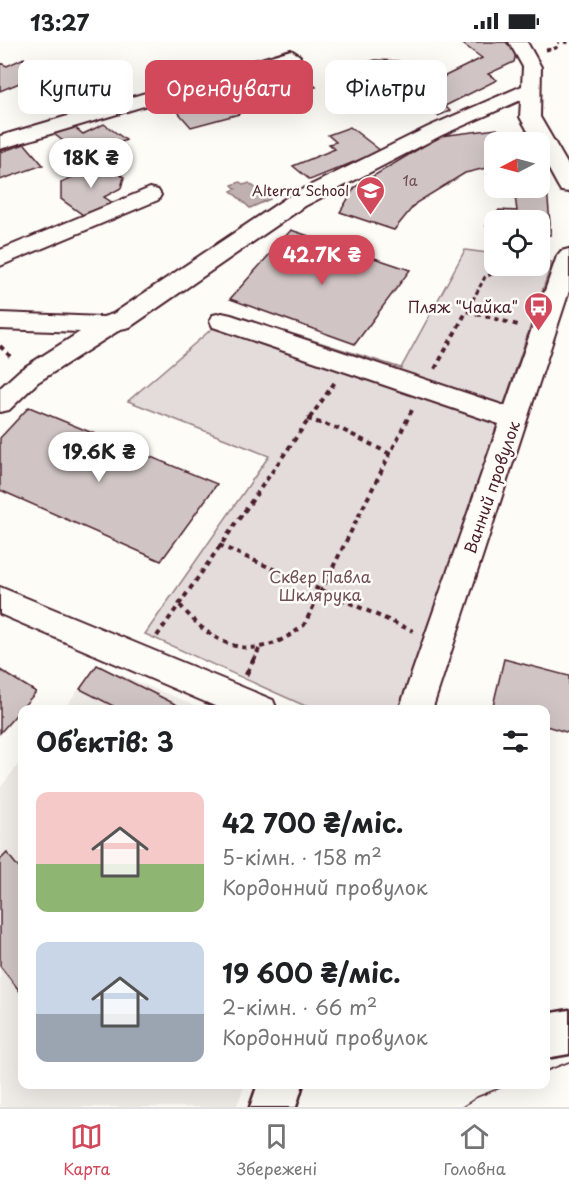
<!DOCTYPE html>
<html lang="uk">
<head>
<meta charset="utf-8">
<style>
	:root { --surface:#fff; --page:#f6f6f6; --text:#202124; --muted:#757577; --line:#e0e0e0; --accent:#d1495b }
	body { margin:0; font-family:"Playpen Sans",sans-serif; background:var(--page); color:var(--text); height:100vh; display:flex; flex-direction:column; font-size:22px; white-space:nowrap }
	* { box-sizing:border-box; margin:0 }
	p { font-size:20px; color:var(--muted) }
	.icon { flex:none; width:33px; height:33px; fill:none; stroke:currentColor; stroke-width:2; stroke-linecap:round; stroke-linejoin:round }
	.map { position:relative; flex:1; overflow:hidden }
	.side { position:absolute; left:18px; top:663px; width:532px; height:384px; display:flex; flex-direction:column; background:var(--surface); border-radius:12px; box-shadow:0 6px 24px #0002 }
	.side>* { flex:none }
	.hud { position:absolute; left:18px; top:18px; width:534px; height:54px; display:flex; gap:12px }
	.needle { width:39px; rotate:264deg }
	.fabs { position:absolute; left:484px; top:90px; display:grid; gap:12px }
	.fabs a { display:grid; place-items:center; width:66px; height:66px; border-radius:12px; background:var(--surface); box-shadow:0 6px 24px #0002; font-size:30px }
	.price { position:absolute; translate:-50% -51px; padding:0 14px; border-radius:21px; background:#fff; color:#222; font-size:20px; line-height:39px; filter:drop-shadow(0 2px 3px #0008) }
	.price::after { content:''; position:absolute; left:50%; top:36px; width:18px; height:14px; margin-left:-9px; background:inherit; clip-path:polygon(0 0,100% 0,50% 100%) }
	.price.current { background:var(--accent); color:#fff }
	ul { padding:0; list-style:none }
	li { display:flex; align-items:center; gap:18px; height:150px; padding:0 18px }
	li span { display:grid; place-items:center; flex:none; width:168px; height:120px; border-radius:12px; color:#555 }
	li>.icon { margin-inline-start:auto }
	span .icon { width:72px; height:72px; fill:#fffc; stroke-width:1 }
	li b { font-size:26px }
	h2 { display:flex; justify-content:space-between; align-items:center; height:72px; padding:0 18px; font-size:26px }
	.tag { padding:0 21px; border-radius:12px; background:var(--surface); box-shadow:0 6px 24px #0002; font-size:21px; line-height:54px }
	.tag.current { background:var(--accent); color:#fff }
	.status { display:flex; justify-content:space-between; align-items:center; height:42px; padding:0 30px; background:var(--surface); direction:ltr }
	.status svg { height:16px; fill:currentColor }
	.tabs { display:flex; justify-content:space-around; align-items:center; height:84px; border-top:2px solid var(--line); background:var(--surface); font-size:16px; color:var(--muted) }
	.tabs a { display:grid; justify-items:center; gap:3px }
	.tabs .current { color:var(--accent) }
	.map>svg:first-child { display:block }
	.built { fill:#f0ece8 }
	.green { fill:#e3dcda; stroke:#967e82; stroke-width:1.5 }
	.water { fill:#c0b1b1; stroke:#91777b; stroke-width:1.5 }
	.building { fill:#d0c5c4; stroke:#4a1f2b; stroke-width:1.5 }
	.lines { fill:none; stroke-linecap:round; stroke-linejoin:round }
	.minor-casing { stroke:#4a1f2b; stroke-width:4 }
	.major-casing { stroke:#4a1f2b; stroke-width:5 }
	.path-far2 { stroke:#4a1f2b; stroke-width:3; stroke-dasharray:4.5 3; stroke-linecap:butt }
	.path-far1 { stroke:#4a1f2b; stroke-width:4; stroke-dasharray:5 4.5; stroke-linecap:butt }
	.path { stroke:#4a1f2b; stroke-width:4.5; stroke-dasharray:8 5; stroke-linecap:butt }
	.minor { fill:#fdfcf7; fill-rule:evenodd }
	.major { fill:#fdfcf7; fill-rule:evenodd }
	.tram { stroke:#4a1f2b; stroke-width:1.5 }
	.labels { text-anchor:middle; dominant-baseline:central; stroke-width:5; stroke-linejoin:round; paint-order:stroke }
	.number-label { font-size:14px; fill:#6c4851 }
	.far-poi-label { font-size:14px; fill:#4a1f2b; stroke:#fdfcf7; text-anchor:end }
	.poi-label { font-size:16px; fill:#4a1f2b; stroke:#fdfcf7; text-anchor:end }
	.street-label { font-size:16px; fill:#4a1f2b; stroke:#fdfcf7 }
	.park-label { font-size:16px; fill:#704e57; stroke:#fdfcf7 }
</style>
</head>
<body>
<div class="status"><b>13:27</b><svg viewBox="0 0 49 12"><path d="M0 12V9h3v3zM5 12V6h3v6zM10 12V3h3v9zM15 12V0h3v12zM26 1h20v11H26zM47 4h2v5h-2z"/></svg></div>
<div class="map">
<svg width="569" height="1065" viewBox="0 0 569 1065">
	<rect width="100%" height="100%" fill="#fdfcf7"/>
	<filter id="ink" filterUnits="userSpaceOnUse"><feTurbulence type="fractalNoise" baseFrequency=".0167" numOctaves="2"/><feDisplacementMap in="SourceGraphic" scale="12" xChannelSelector="R" yChannelSelector="G"/><feConvolveMatrix kernelMatrix="1 2 1 2 8 2 1 2 1" color-interpolation-filters="sRGB"/></filter>
	<g filter="url(#ink)">
		<path class="built" d="M97 623 204 667 63 668Z
			M22 718V1042L245 1043 236 1065H0V746Z"/>
		<path class="green" d="M465 208 495 212V224H540V218L552 220 401 667H312L145 592 269 414 128 359 229 272 401 326Z"/>
		<path class="water" d="M240 140 244 143 249 141 270 157 250 166 231 149 236 147 232 143Z"/>
		<path class="building" d="M506 0 516 11 514 20 488 32 497 38 445 64 450 69 438 74 406 53 482 16 460 0Z
			M24 16 25 24 39 33 0 49V21L7 24Z
			M375 18 398 19 417 28 386 53 348 34 355 27 352 25Z
			M298 29 316 45 267 60 249 44Z
			M225 56 239 72 191 85 177 69Z
			M104 82 126 98 86 117 54 92 73 84 83 92Z
			M350 85 381 109 310 138 293 124 335 107 329 102 336 100 328 93Z
			M497 87 508 100H495V124L465 131 416 161 394 188 340 170 355 145 440 94Z
			M25 102 43 123 0 138V110Z
			M100 120 124 135 121 146 104 155 113 161 86 175 61 157V141Z
			M540 135H546L551 193H540V178H495V187L486 184 499 168 517 169 514 147 540 146Z
			M291 188 410 228 355 302 230 257Z
			M29 365 217 442 161 519 0 448V396Z
			M504 617 569 634V691L546 684V668H492Z
			M97 623 187 668H121L80 647Z
			M0 628 36 650 0 691Z
			M7 811 22 830V952L0 924V818Z"/>
		<g class="lines">
			<defs>
				<path id="minor" d="M509 0H527L541 25 540 75 569 125V150L561 149 558 144 540 111V100H534L520 75 521 58 442 93 305 164 130 285 121 287 38 340 9 368 0 370V346L20 328 80 290 0 287V271L103 275 113 272 289 154 428 85 522 44 523 25Z
					M291 8 300 14 298 18 0 107V94Z
					M150 146 158 148 161 153 158 158 0 224V208Z
					M569 207V249L432 668H399L499 382 213 285 210 279 213 273 222 271 231 273 505 364 557 214 561 209Z
					M0 545 273 658 277 668H224L0 572Z"/>
				<path id="major" d="M569 968V1012L546 1016V972Z
					M258 1042H303L296 1065H250Z"/>
			</defs>
			<use href="#minor" class="minor-casing"/>
			<use href="#major" class="major-casing"/>
			<path class="path-far2" d="M564 0 569 1
				M546 8 556 6 559 0
				M469 265 485 235 510 224"/>
			<path class="path-far1" d="M467 269 518 283
				M0 304 12 316
				M435 327 470 263
				M307 377 343 388 390 412
				M219 503 413 589
				M180 563C217 608 256 622 304 583L412 368
				M157 594 335 340
				M257 611 259 607"/>
			<path class="path" d="M246 633 258 609"/>
			<use href="#minor" class="minor"/>
			<use href="#major" class="major"/>
			<path class="tram" d="M546 1029 569 1020
				M462 1065 477 1055 510 1042"/>
		</g>
	</g>
	<defs>
		<symbol id="school-pin" viewBox="-11 -11 22 30"><path d="M0 17L-7.5 6A9.5 9.5 0 1 1 7.5 6Z" fill="#d1495b" stroke="#fdfcf7"/><path d="M0-5L7-2L0 1L-7-2ZM-4 1L0 2.5L4 1V4Q0 6-4 4Z" fill="#fff"/></symbol>
		<symbol id="bus-pin" viewBox="-11 -11 22 30"><path d="M0 17L-7.5 6A9.5 9.5 0 1 1 7.5 6Z" fill="#d1495b" stroke="#fdfcf7"/><path d="M-5-6H5V4H4V6H2V4H-2V6H-4V4H-5ZM-3.5-4V0h7V-4ZM-3.5 1.2v1.5H-2V1.2ZM2 1.2v1.5H3.5V1.2Z" fill="#fff"/></symbol>
	</defs>
	<g fill-rule="evenodd">
		<use href="#school-pin" x="354" y="132" width="33" height="45"/>
		<use href="#bus-pin" x="522" y="248" width="33" height="45"/>
	</g>
	<g class="labels">
		<g class="number-label">
			<text x="410" y="138">1а</text>
		</g>
		<g class="far-poi-label">
			<text x="349" y="148">Alterra School</text>
		</g>
		<g class="poi-label">
			<text x="518" y="264">Пляж "Чайка"</text>
		</g>
		<g class="street-label">
			<text transform="translate(491 445) rotate(-71)">Ванний провулок</text>
		</g>
		<g class="park-label">
			<text x="320" y="534">Сквер Павла<tspan x="320" dy="18">Шклярука</tspan></text>
		</g>
	</g>
</svg>
<div class="fabs">
<a><svg class="needle" viewBox="-14 -14 28 28"><path d="M0-13l5 13h-10z" fill="#e53935"/><path d="M0 13l5-13h-10z" fill="#757577"/></svg></a>
<a><svg class="icon" aria-label="locate" viewBox="0 0 24 24"><circle cx="12" cy="12" r="6"/><path d="M12 2v4M12 18v4M2 12h4M18 12h4"/></svg></a>
</div>
<b class="price" style="left:91px;top:147px">18K ₴</b>
<b class="price current" style="left:322px;top:244px">42.7K ₴</b>
<b class="price" style="left:99px;top:441px">19.6K ₴</b>
<div class="hud">
<a class="tag">Купити</a>
<a class="tag current">Орендувати</a>
<a class="tag">Фільтри</a>
</div>
<section class="side">
<h2>Об’єктів: 3<svg class="icon" aria-label="filters" viewBox="0 0 24 24"><path d="M4 7h16M4 17h16"/><circle cx="9" cy="7" r="2"/><circle cx="15" cy="17" r="2"/></svg></h2>
<ul>
<li><span style="background:linear-gradient(#f6c9c9 60%,#8fb573 0)"><svg class="icon" aria-label="home" viewBox="0 0 24 24"><path d="M3 11l9-7 9 7M6 9v11h12V9"/></svg></span><div><b>42 700 ₴/міс.</b><p>5-кімн. · 158 m²</p><p>Кордонний провулок</p></div></li>
<li><span style="background:linear-gradient(#c9d6e8 60%,#9aa5b1 0)"><svg class="icon" aria-label="home" viewBox="0 0 24 24"><path d="M3 11l9-7 9 7M6 9v11h12V9"/></svg></span><div><b>19 600 ₴/міс.</b><p>2-кімн. · 66 m²</p><p>Кордонний провулок</p></div></li>
</ul>
</section>
</div>
<nav class="tabs">
<a class="current"><svg class="icon" aria-label="map" viewBox="0 0 24 24"><path d="M3 6l6-2 6 2 6-2v14l-6 2-6-2-6 2zM9 4v14M15 6v14"/></svg>Карта</a>
<a><svg class="icon" aria-label="saved" viewBox="0 0 24 24"><path d="M7 4h10v16l-5-4-5 4z"/></svg>Збережені</a>
<a><svg class="icon" aria-label="home" viewBox="0 0 24 24"><path d="M3 11l9-7 9 7M6 9v11h12V9"/></svg>Головна</a>
</nav>
</body>
</html>
